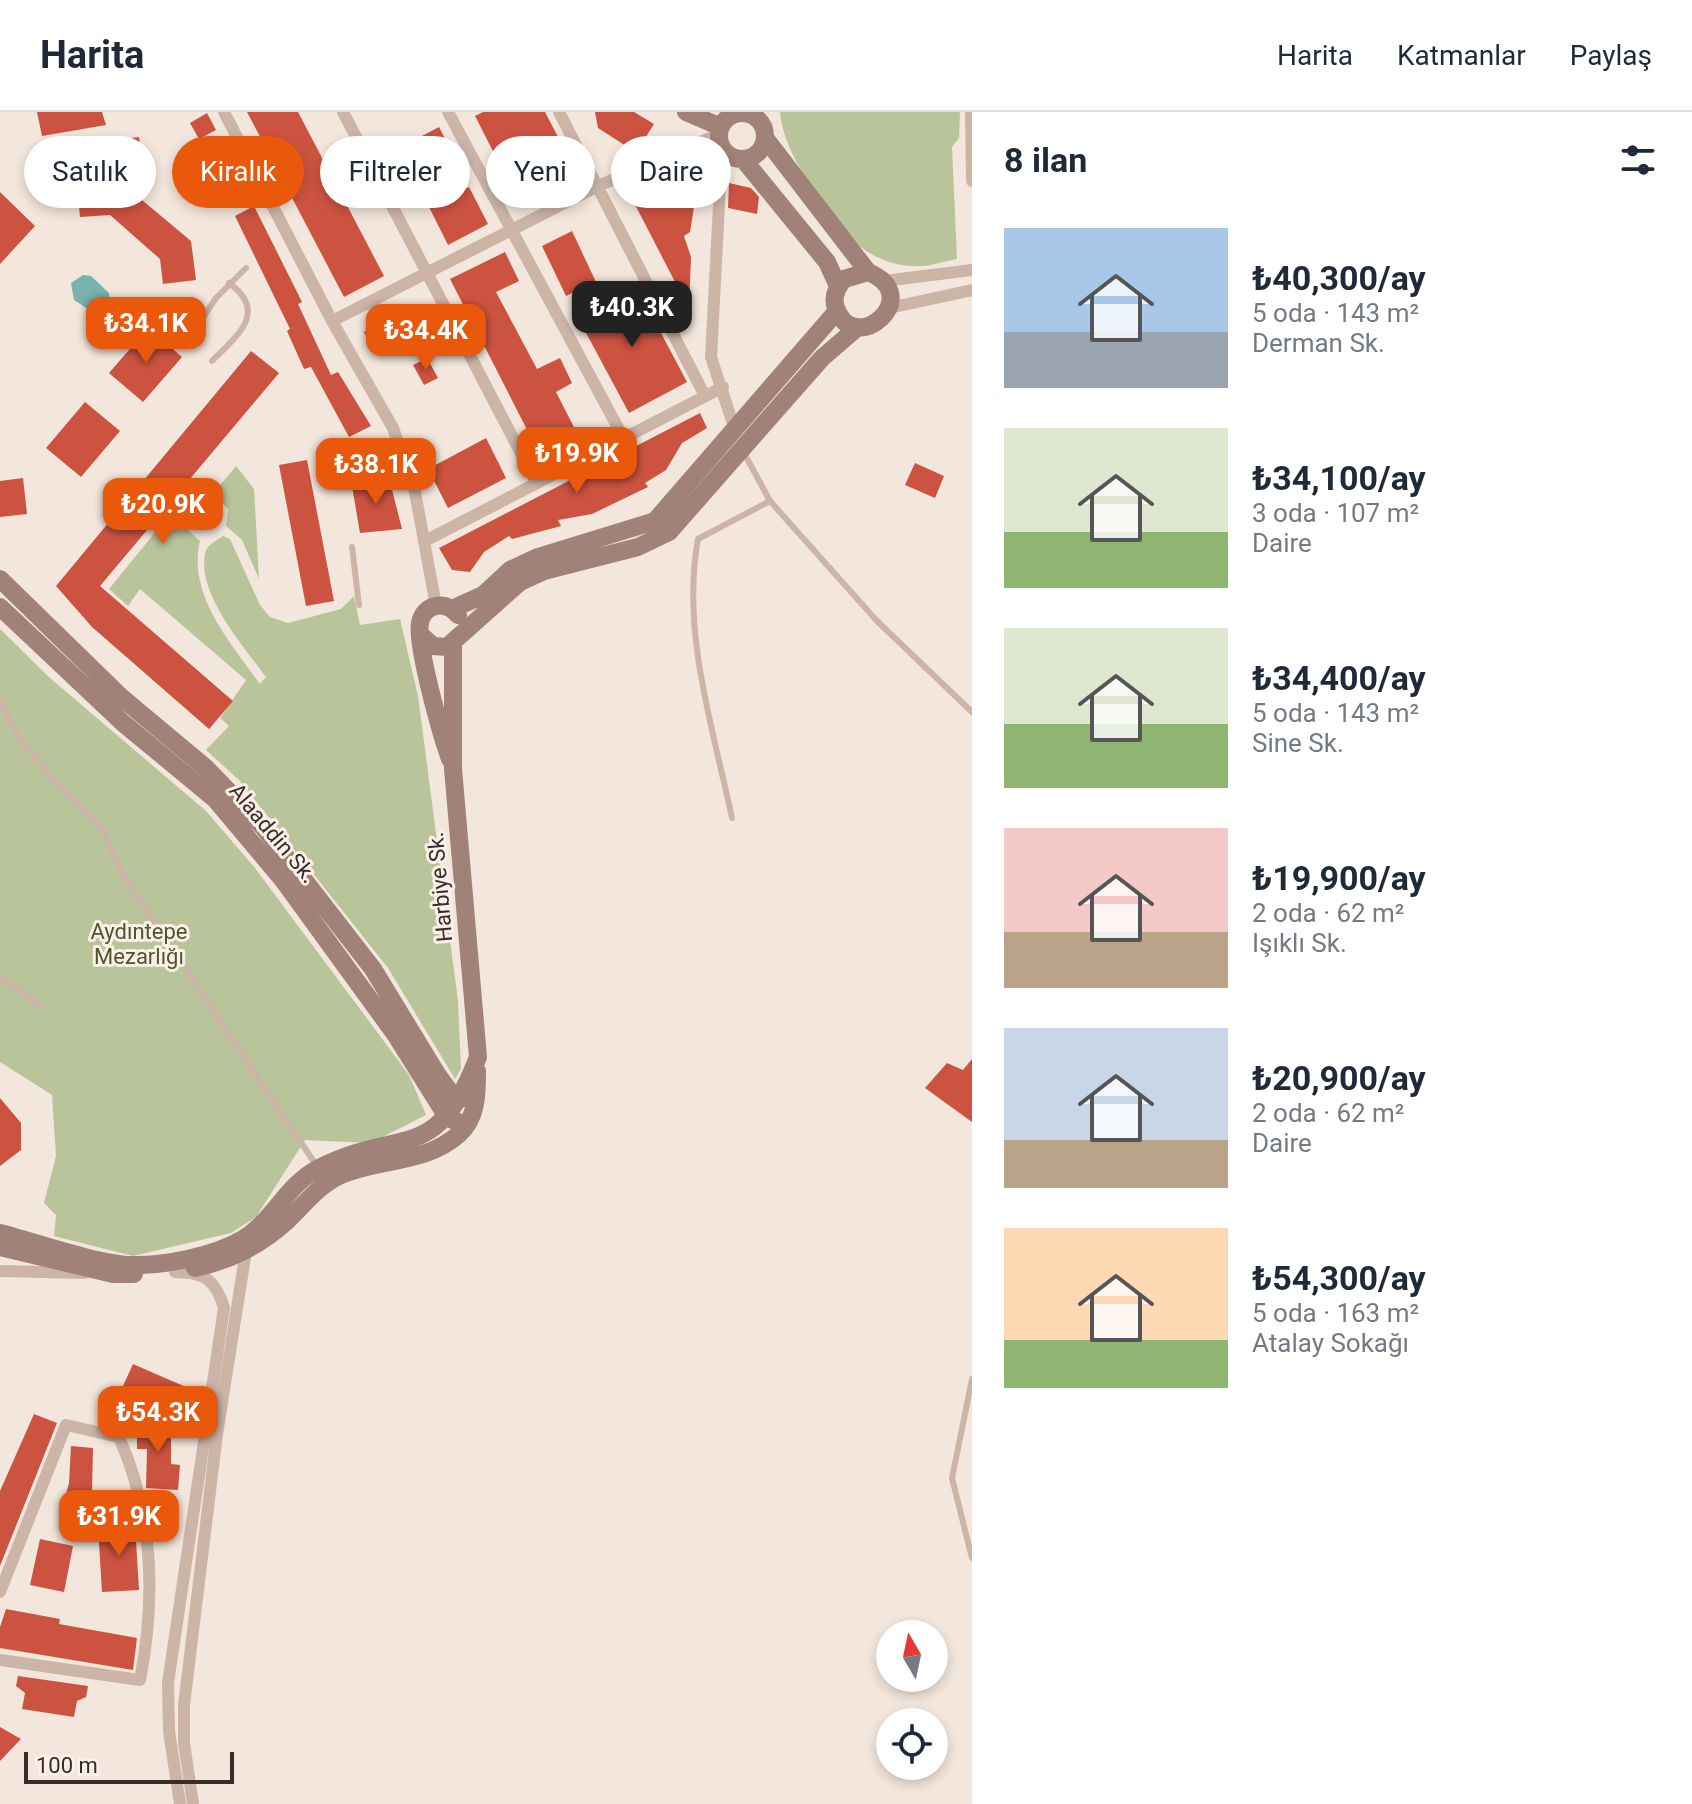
<!DOCTYPE html>
<html lang="tr">
<head>
<meta charset="utf-8">
<style>
	:root { --surface:#fff; --page:#f2f2f3; --text:#1f2937; --muted:#747a83; --line:#e0e1e3; --accent:#ea580c }
	body { margin:0; font-family:Roboto,sans-serif; background:var(--page); color:var(--text); height:100vh; display:flex; flex-direction:column; font-size:30px; white-space:nowrap }
	* { box-sizing:border-box; margin:0 }
	p { font-size:26px; color:var(--muted) }
	.icon { flex:none; width:44px; height:44px; fill:none; stroke:currentColor; stroke-width:2; stroke-linecap:round; stroke-linejoin:round }
	.map { position:relative; flex:1; overflow:hidden }
	.sheet { display:flex; flex-direction:column; background:var(--surface); width:720px }
	.sheet>* { flex:none }
	.top-card { position:absolute; left:24px; top:24px; width:760px; height:72px; display:flex; gap:16px }
	.needle { width:52px; rotate:351deg }
	.buttons { position:absolute; left:876px; top:1508px; display:grid; gap:16px }
	.buttons a { display:grid; place-items:center; width:72px; height:72px; border-radius:50%; background:var(--surface); box-shadow:0 4px 12px #0003; font-size:40px }
	.scale { position:absolute; left:24px; bottom:20px; width:210px; box-sizing:border-box; padding-left:8px; border:4px solid #382b28; border-top:0; font-size:22px; line-height:28px; white-space:nowrap; color:#382b28; -webkit-text-stroke:6px #fbf0e9; paint-order:stroke }
	.price { position:absolute; translate:-50% -68px; padding:0 18px; border-radius:16px; background:var(--accent); color:#fff; font-size:26px; line-height:52px; filter:drop-shadow(0 2px 4px #0008) }
	.price::after { content:''; position:absolute; left:50%; top:48px; width:24px; height:18px; margin-left:-12px; background:inherit; clip-path:polygon(0 0,100% 0,50% 100%) }
	.price.selected { background:#222; color:#fff }
	ul { padding:0; list-style:none }
	li { display:flex; align-items:center; gap:24px; height:200px; padding:0 32px }
	li span { display:grid; place-items:center; flex:none; width:224px; height:160px; border-radius:0px; color:#555 }
	li>.icon { margin-inline-start:auto }
	span .icon { width:96px; height:96px; fill:#fffc; stroke-width:1 }
	li b { font-size:34px }
	h2 { display:flex; justify-content:space-between; align-items:center; height:96px; padding:0 32px; font-size:34px }
	.chip { padding:0 28px; border-radius:36px; background:var(--surface); box-shadow:0 4px 12px #0003; font-size:28px; line-height:72px }
	.chip.selected { background:var(--accent); color:#fff }
	header { display:flex; align-items:center; gap:48px; box-sizing:border-box; height:112px; padding:0 40px; background:var(--surface); border-bottom:2px solid var(--line) }
	header strong { font-size:38px }
	nav { display:flex; gap:44px; margin-inline-start:auto; font-size:28px }
	main { display:flex; flex:1; min-height:0 }
	.map>svg:first-child { display:block }
	.green { fill:#bac49b }
	.water { fill:#79b2ae }
	.building { fill:#cd5341 }
	.lines { fill:none; stroke-linecap:round; stroke-linejoin:round }
	.lane { stroke:#ccb4a7; stroke-width:6 }
	.street { stroke:#ccb4a7; stroke-width:12 }
	.secondary { stroke:#a08278; stroke-width:18 }
	.labels { text-anchor:middle; dominant-baseline:central; stroke-width:6; stroke-linejoin:round; paint-order:stroke }
	.street-label { font-size:22px; fill:#382b28; stroke:#fbf0e9 }
	.park-label { font-size:22px; fill:#4c582a; stroke:#fbf0e9 }
</style>
</head>
<body>
<header>
<strong>Harita</strong>
<nav><a>Harita</a><a>Katmanlar</a><a>Paylaş</a></nav>
</header>
<main>
<div class="map">
<svg width="972" height="1692" viewBox="0 0 972 1692">
	<rect width="100%" height="100%" fill="#f3e6dc"/>
	<path class="green" d="M780 0H960L959 26 952 35 957 147C945 149 932 154 920 154 865 157 827 107 804 64 793 44 782 23 780 0Z
		M236 354 254 377 259 467 242 428 226 414 228 397 213 382Z
		M170 402 200 429C187 483 231 531 260 572L266 565C244 535 197 482 205 442 206 433 216 429 223 424L230 427 260 493 270 505 288 511 341 497 354 484 360 513 400 507 418 584 458 889 461 957 455 967 388 856 239 668 206 638 229 614 220 606 246 568 140 477 128 494 109 477Z
		M0 517 50 566 206 699 255 756 409 963 426 1003 371 1031 305 1028 256 1105 231 1121 133 1144 54 1124 56 1103 44 1091 56 1044 52 983 0 950Z"/>
	<path class="water" d="M83 163 91 164 109 181V191L104 199 94 201 74 188 71 171Z"/>
	<path class="building" d="M37 0H102L106 13 42 24Z
		M247 0H298L384 164 344 185Z
		M483 0H545L579 65 521 94 475 4Z
		M595 0H634L654 12 642 31 626 34 598 16Z
		M207 1 216 18 199 27 190 11Z
		M439 15 458 52 419 73 399 36Z
		M139 25 142 44 116 47 114 28Z
		M223 37 232 54 213 64 204 47Z
		M688 45 702 70 686 78 694 95 690 120 684 124 691 145 689 197 628 79Z
		M118 68 191 129 196 168 163 172 160 147 110 103 80 105 77 72Z
		M729 71 751 76 759 85 757 102 728 96Z
		M469 75 488 112 448 133 429 95Z
		M0 80 35 114 0 152Z
		M254 94 302 190 298 192 331 263 338 260 371 314 349 325 311 255 304 257 287 219 290 217 235 104Z
		M572 119 596 170 566 184 542 134Z
		M505 140 519 169 496 180 537 257 560 246 572 271 556 280 578 323 540 343 450 167Z
		M635 172 687 270 629 301 577 204Z
		M403 199 415 223 376 243 364 220Z
		M148 216 182 245 143 290 109 261Z
		M251 239 279 261 100 474 233 589 209 617 92 515 56 474Z
		M427 246 438 266 424 273 413 253Z
		M85 290 120 319 81 365 46 336Z
		M700 301 707 316 682 331 666 358 645 371 648 375 592 402 558 408 561 414 512 427 509 424 484 440 470 460 452 458 439 436Z
		M486 326 506 366 448 396 428 357Z
		M307 348 334 489 306 494 279 353Z
		M915 351 944 364 935 386 905 373Z
		M388 362 402 417 360 421 352 374Z
		M23 366 27 402 0 405V369Z
		M972 947V1010L925 976 947 951 963 958Z
		M0 986 21 1011V1038L0 1054Z
		M133 1252 188 1276 178 1299 123 1274Z
		M34 1302 57 1311 0 1454V1379Z
		M137 1308H171V1352L180 1353 178 1378 146 1376 147 1337H137Z
		M71 1334 93 1336 92 1379 84 1407 61 1401 69 1371Z
		M135 1412 139 1478 102 1480 98 1415Z
		M40 1427 73 1434 64 1480 30 1473Z
		M6 1497 60 1507 59 1512 137 1526 133 1558 0 1536V1515Z
		M18 1564 88 1574 86 1585 77 1589 74 1605 22 1597 25 1581 16 1574Z
		M0 1615 21 1627 0 1649Z"/>
	<g class="lines">
		<path class="lane" d="M204 204 216 186 246 156
			M212 249C237 224 269 200 229 171
			M743 339 770 389 877 509 972 600
			M352 435 359 493
			M0 589 17 623 54 668 102 716 122 761 316 1053
			M732 706C713 616 681 519 698 427L770 389
			M0 865 41 894
			M972 1267 952 1366 972 1446"/>
		<path class="street" d="M224 0 332 209 393 316 415 380 436 494
			M343 0 536 370
			M448 0 623 325
			M559 0 705 284
			M971 0 972 69
			M722 36 711 245 735 318
			M884 169 972 158
			M889 196 972 178
			M332 209 598 74 719 22
			M425 429 723 275
			M0 1159 85 1161
			M175 1160C204 1160 216 1168 224 1196L168 1571 169 1619 180 1692
			M0 1480 66 1313 119 1325C153 1402 156 1486 140 1568L0 1548
			M193 1692 184 1631V1593L217 1322 246 1139"/>
		<path class="secondary" d="M686 0 721 15
			M719 24a23 23 0 1 1 46 0a23 23 0 1 1-46 0Z
			M765 26 868 160C927 184 854 247 836 196 832 185 837 175 844 167L868 160
			M743 47 827 150 838 174
			M0 467 121 585 206 656 263 715 373 857 437 962 451 981 461 987
			M0 495 123 611 215 687 283 768 395 922 447 1005 466 1014
			M452 497 483 483 510 458 538 445 655 409 837 199
			M423 525 433 534 447 535 520 470 544 459 638 435 669 420 822 246 858 215
			M450 647C441 622 416 533 420 511 421 503 428 495 436 494 446 492 453 497 458 503
			M0 1121C35 1130 97 1152 131 1153 164 1154 214 1144 243 1127 273 1109 287 1072 319 1056 401 1014 436 1055 478 945L453 657V531
			M0 1135 113 1162H134
			M195 1156C231 1148 259 1134 287 1109 307 1090 321 1069 349 1060 385 1047 428 1050 459 1022 477 1006 477 982 477 959"/>
	</g>
	<g class="labels">
		<g class="street-label">
			<text transform="translate(273 721) rotate(50)">Alaaddin Sk.</text>
			<text transform="translate(440 775) rotate(-95)">Harbiye Sk.</text>
		</g>
		<g class="park-label">
			<text x="139" y="819">Aydıntepe<tspan x="139" dy="25">Mezarlığı</tspan></text>
		</g>
	</g>
</svg>
<div class="buttons">
<a><svg class="needle" viewBox="-14 -14 28 28"><path d="M0-13l5 13h-10z" fill="#e53935"/><path d="M0 13l5-13h-10z" fill="#747a83"/></svg></a>
<a><svg class="icon" aria-label="locate" viewBox="0 0 24 24"><circle cx="12" cy="12" r="6"/><path d="M12 2v4M12 18v4M2 12h4M18 12h4"/></svg></a>
</div>
<div class="scale">100 m</div>
<b class="price selected" style="left:632px;top:237px">₺40.3K</b>
<b class="price" style="left:146px;top:253px">₺34.1K</b>
<b class="price" style="left:426px;top:260px">₺34.4K</b>
<b class="price" style="left:577px;top:383px">₺19.9K</b>
<b class="price" style="left:376px;top:394px">₺38.1K</b>
<b class="price" style="left:163px;top:434px">₺20.9K</b>
<b class="price" style="left:158px;top:1342px">₺54.3K</b>
<b class="price" style="left:119px;top:1446px">₺31.9K</b>
<div class="top-card">
<a class="chip">Satılık</a>
<a class="chip selected">Kiralık</a>
<a class="chip">Filtreler</a>
<a class="chip">Yeni</a>
<a class="chip">Daire</a>
</div>
</div>
<section class="sheet">
<h2>8 ilan<svg class="icon" aria-label="filters" viewBox="0 0 24 24"><path d="M4 7h16M4 17h16"/><circle cx="9" cy="7" r="2"/><circle cx="15" cy="17" r="2"/></svg></h2>
<ul>
<li><span style="background:linear-gradient(#a9c7e8 65%,#9aa5b1 0)"><svg class="icon" aria-label="home" viewBox="0 0 24 24"><path d="M3 11l9-7 9 7M6 9v11h12V9"/></svg></span><div><b>₺40,300/ay</b><p>5 oda · 143 m²</p><p>Derman Sk.</p></div></li>
<li><span style="background:linear-gradient(#dfe7d0 65%,#8fb573 0)"><svg class="icon" aria-label="home" viewBox="0 0 24 24"><path d="M3 11l9-7 9 7M6 9v11h12V9"/></svg></span><div><b>₺34,100/ay</b><p>3 oda · 107 m²</p><p>Daire</p></div></li>
<li><span style="background:linear-gradient(#dfe7d0 60%,#8fb573 0)"><svg class="icon" aria-label="home" viewBox="0 0 24 24"><path d="M3 11l9-7 9 7M6 9v11h12V9"/></svg></span><div><b>₺34,400/ay</b><p>5 oda · 143 m²</p><p>Sine Sk.</p></div></li>
<li><span style="background:linear-gradient(#f6c9c9 65%,#b9a48a 0)"><svg class="icon" aria-label="home" viewBox="0 0 24 24"><path d="M3 11l9-7 9 7M6 9v11h12V9"/></svg></span><div><b>₺19,900/ay</b><p>2 oda · 62 m²</p><p>Işıklı Sk.</p></div></li>
<li><span style="background:linear-gradient(#c9d6e8 70%,#b9a48a 0)"><svg class="icon" aria-label="home" viewBox="0 0 24 24"><path d="M3 11l9-7 9 7M6 9v11h12V9"/></svg></span><div><b>₺20,900/ay</b><p>2 oda · 62 m²</p><p>Daire</p></div></li>
<li><span style="background:linear-gradient(#ffd9b3 70%,#8fb573 0)"><svg class="icon" aria-label="home" viewBox="0 0 24 24"><path d="M3 11l9-7 9 7M6 9v11h12V9"/></svg></span><div><b>₺54,300/ay</b><p>5 oda · 163 m²</p><p>Atalay Sokağı</p></div></li>
</ul>
</section>
</main>
</body>
</html>
